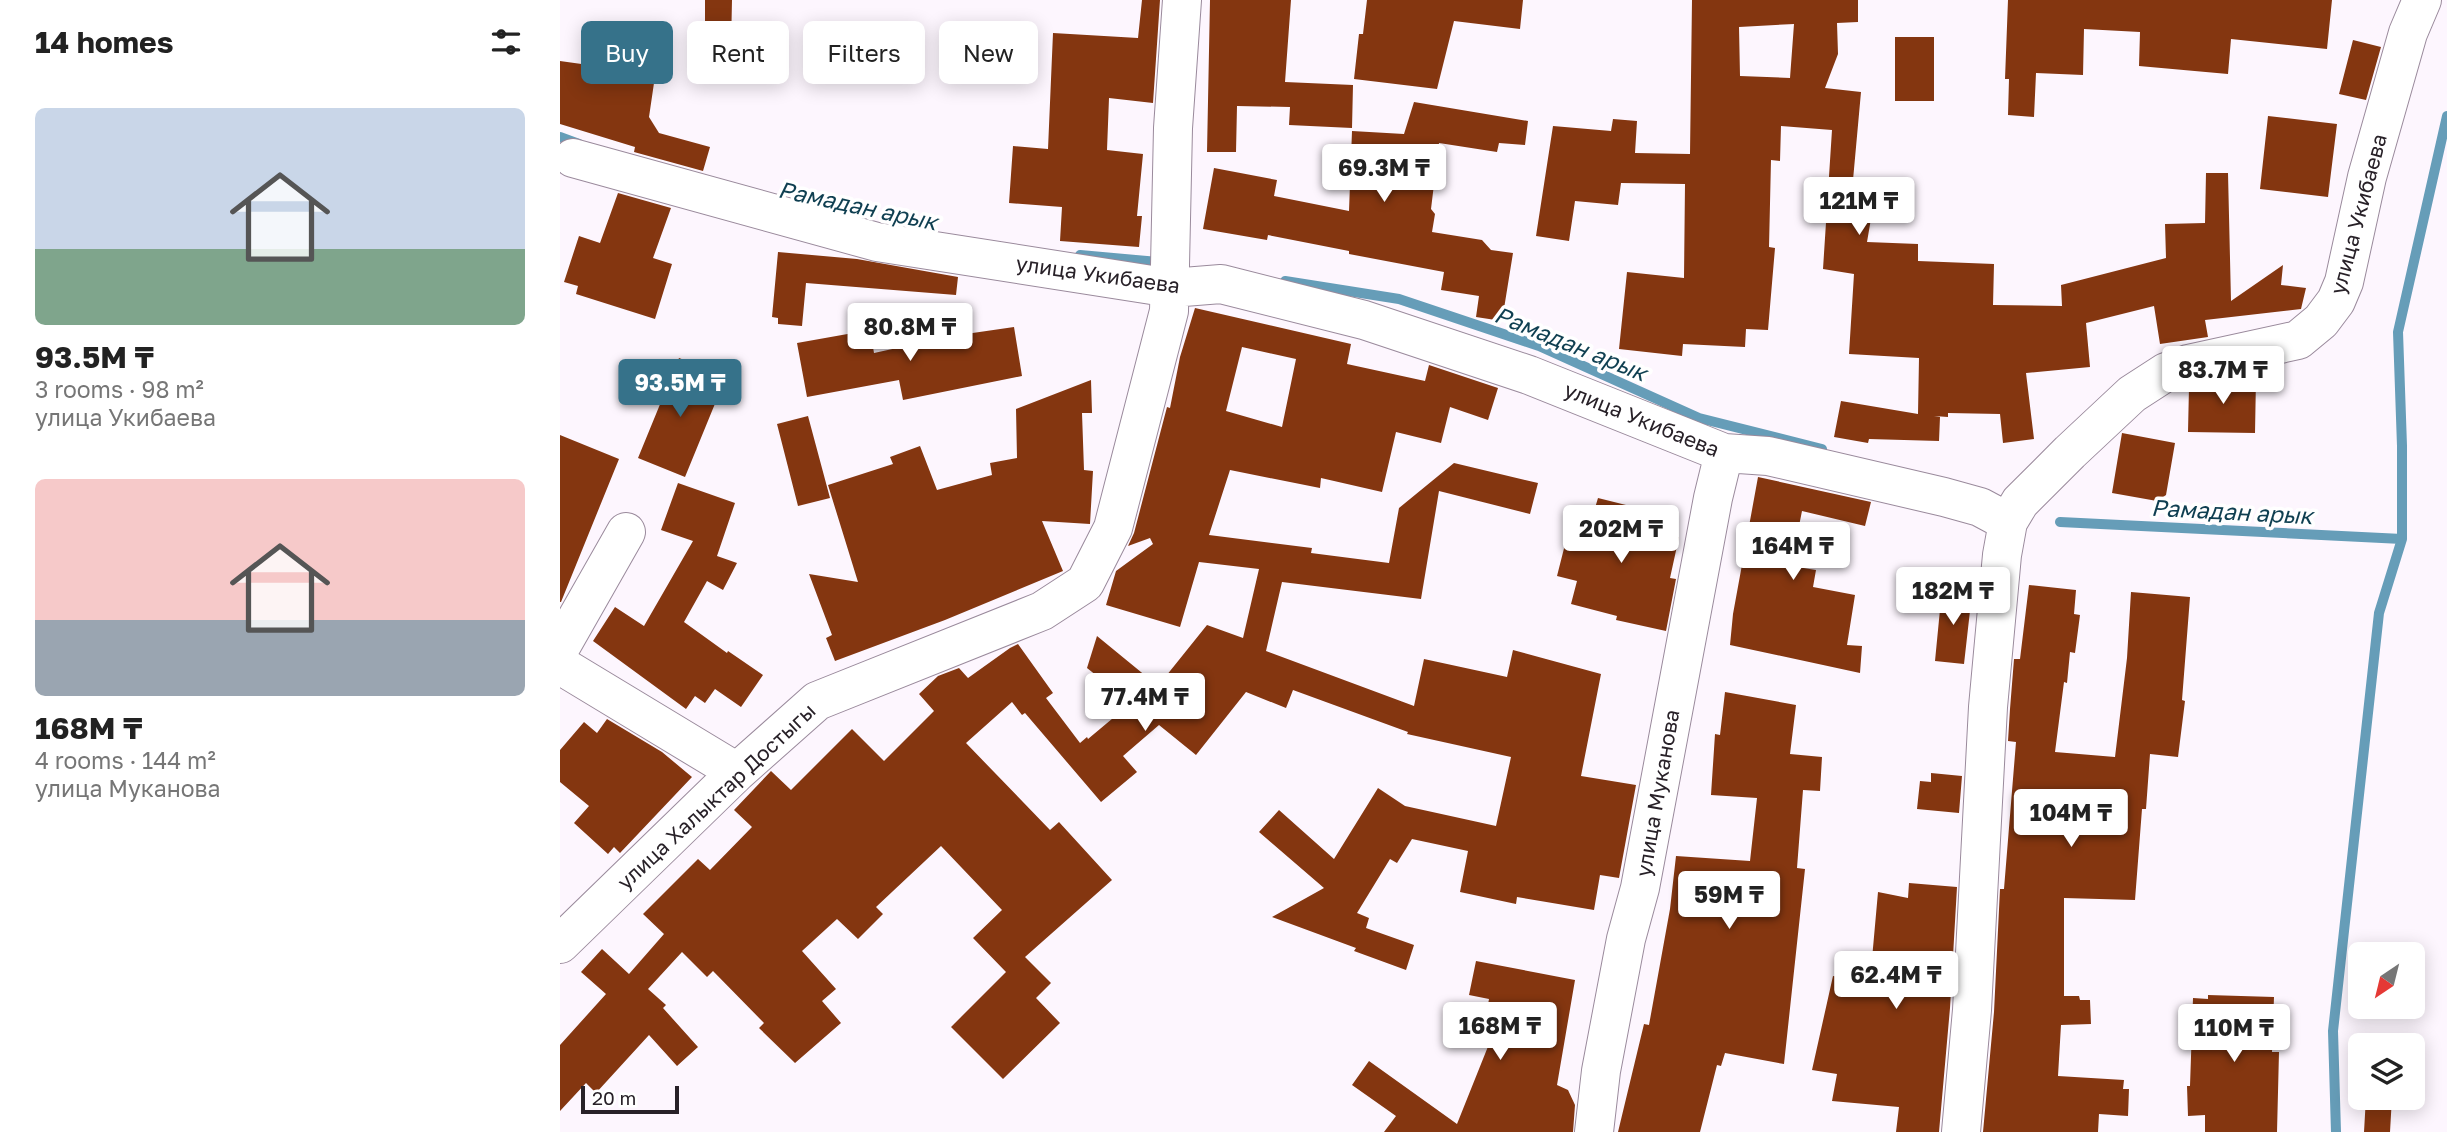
<!DOCTYPE html>
<html lang="en">
<head>
<meta charset="utf-8">
<style>
	:root { --surface:#fff; --page:#f2f2f2; --text:#222; --muted:#767676; --accent:#36728a }
	body { margin:0; font-family:"Golos Text",sans-serif; background:var(--page); color:var(--text); height:100vh; display:flex; flex-direction:column; font-size:26px; white-space:nowrap }
	* { box-sizing:border-box; margin:0 }
	p { font-size:23px; color:var(--muted) }
	.icon { flex:none; width:38px; height:38px; fill:none; stroke:currentColor; stroke-width:2; stroke-linecap:round; stroke-linejoin:round }
	.map { position:relative; flex:1; overflow:hidden }
	.side { display:flex; flex-direction:column; background:var(--surface); width:560px }
	.side>* { flex:none }
	.guide { position:absolute; left:21px; top:21px; width:665px; height:63px; display:flex; gap:14px }
	.needle { width:46px; rotate:215deg }
	.buttons { position:absolute; left:1788px; top:942px; display:grid; gap:14px }
	.buttons a { display:grid; place-items:center; width:77px; height:77px; border-radius:10px; background:var(--surface); box-shadow:0 4px 18px #0003; font-size:35px }
	.scale { position:absolute; left:21px; bottom:18px; width:98px; box-sizing:border-box; padding-left:7px; border:4px solid #282128; border-top:0; font-size:19px; line-height:24px; white-space:nowrap; color:#282128; -webkit-text-stroke:5px #fff; paint-order:stroke }
	.price { position:absolute; translate:-50% -60px; padding:0 16px; border-radius:7px; background:#fff; color:#222; font-size:23px; line-height:46px; filter:drop-shadow(0 2px 4px #0008) }
	.price::after { content:''; position:absolute; left:50%; top:42px; width:21px; height:16px; margin-left:-10px; background:inherit; clip-path:polygon(0 0,100% 0,50% 100%) }
	.price.selected { background:var(--accent); color:#fff }
	ul { padding:0; list-style:none }
	li { display:grid; align-content:center; gap:14px; height:371px; padding:0 35px }
	li span { display:grid; place-items:center; height:217px; border-radius:10px; color:#555 }
	li>.icon { margin-inline-start:auto }
	span .icon { width:126px; height:126px; fill:#fffc; stroke-width:1 }
	li b { font-size:30px }
	h2 { display:flex; justify-content:space-between; align-items:center; height:84px; padding:0 35px; font-size:30px }
	.tag { padding:0 24px; border-radius:10px; background:var(--surface); box-shadow:0 4px 18px #0003; font-size:24px; line-height:63px }
	.tag.selected { background:var(--accent); color:#fff }
	main { display:flex; flex:1; min-height:0 }
	.map>svg:first-child { display:block }
	.lines { fill:none; stroke-linecap:round; stroke-linejoin:round }
	.stream { stroke:#669db8; stroke-width:10 }
	.building { fill:#843610; fill-rule:evenodd }
	.street-casing { stroke:#9a8a9c; stroke-width:40 }
	.street { stroke:#fff; stroke-width:38 }
	.labels { text-anchor:middle; dominant-baseline:central; stroke-width:7; stroke-linejoin:round; paint-order:stroke }
	.street-label { font-size:21px; fill:#282128; stroke:#fff }
	.water-label { font-size:23px; font-style:italic; fill:#0f3f51; stroke:#fff }
</style>
</head>
<body>
<main>
<section class="side">
<h2>14 homes<svg class="icon" aria-label="filters" viewBox="0 0 24 24"><path d="M4 7h16M4 17h16"/><circle cx="9" cy="7" r="2"/><circle cx="15" cy="17" r="2"/></svg></h2>
<ul>
<li><span style="background:linear-gradient(#c9d6e8 65%,#7fa58c 0)"><svg class="icon" aria-label="home" viewBox="0 0 24 24"><path d="M3 11l9-7 9 7M6 9v11h12V9"/></svg></span><div><b>93.5M ₸</b><p>3 rooms · 98 m²</p><p>улица Укибаева</p></div></li>
<li><span style="background:linear-gradient(#f6c9c9 65%,#9aa5b1 0)"><svg class="icon" aria-label="home" viewBox="0 0 24 24"><path d="M3 11l9-7 9 7M6 9v11h12V9"/></svg></span><div><b>168M ₸</b><p>4 rooms · 144 m²</p><p>улица Муканова</p></div></li>
</ul>
</section>
<div class="map">
<svg width="1887" height="1132" viewBox="0 0 1887 1132">
	<rect width="100%" height="100%" fill="#fdf6fe"/>
	<g class="lines">
		<path class="stream" d="M0 137 19 144
			M520 255 598 262
			M725 281 839 299 979 346 1139 418 1262 449
			M1500 522 1842 539
			M1776 1132 1773 1031 1819 613 1842 539V446L1838 332 1887 116"/>
	</g>
	<path class="building" d="M145 0H172L171 47 145 46Z
		M582 0H600L593 103 549 98 547 150 583 154 577 216H582L579 247 500 241 502 207 449 203 453 146 488 149 493 33 578 38Z
		M650 0H731L725 82 793 85 792 128 729 125 730 107 677 106 676 152H647Z
		M807 0H963L960 29 894 21 877 89 794 79 799 34H803Z
		M1132 0H1298V22L1277 23 1278 54 1265 88 1301 92 1292 191 1315 195 1307 242 1358 244V261L1434 264 1433 305 1502 306 1501 285 1606 258 1605 224 1645 223 1646 173H1668L1671 301 1723 265 1721 285 1746 288 1741 309 1645 320 1648 337 1600 344 1594 306 1526 323 1530 367 1466 373 1474 439 1443 443 1440 414 1388 413V417L1374 416 1380 417 1379 441 1309 439 1308 443 1274 437 1281 401 1358 414 1359 358 1289 354 1294 274 1263 269 1272 130 1221 126 1220 161 1211 160 1209 247 1215 248 1208 330 1186 329 1185 347 1123 344 1122 356 1059 349 1067 272 1124 278 1125 184 1061 183 1058 205 1015 201 1009 241 976 236 993 126 1051 131 1053 119 1077 121 1075 153 1130 154ZM1234 24 1230 78 1180 76 1179 27Z
		M1448 0H1772L1767 49 1671 39 1668 74 1579 66 1580 32 1524 29 1523 75 1476 73 1474 117 1448 115 1449 79H1445Z
		M1335 37H1374V101H1335Z
		M1793 40 1821 47 1806 100 1779 94Z
		M0 61 86 73 94 83 89 117 99 133 150 147 143 171 74 152 75 147 0 124Z
		M854 102 968 121 965 145 939 143 937 152 879 143 871 209 875 214 872 232 922 240 931 250 953 253 942 321 916 317 919 296 881 290 884 272 789 254V251L708 235 707 240 643 229 654 168 717 180 714 196 789 211 792 131 844 134Z
		M1708 116 1777 124 1768 197 1700 189Z
		M58 193 111 208 93 258 112 264 95 319 16 294 18 286 4 282 19 236 40 243Z
		M218 252 297 259 398 277 396 295 246 283 242 326 218 324V318L212 317Z
		M635 308 791 344 787 364 865 381 869 365 938 388 928 420 890 407 881 443 836 432 822 492 761 478 760 488 670 470 649 535 752 548 751 553 829 563 839 508 894 463 978 483 970 514 879 491 861 599 722 582 706 651 854 706 864 659 947 677 953 650 1041 674 1021 776 1076 785 1059 878 1040 875 1034 910 957 897 956 904 900 892 908 851 852 839 837 863 830 859 797 913 809 918 806 928 854 945 846 970 794 951 796 948 712 917 764 888 699 832 719 810 774 859 818 788 845 806 936 826 951 757 847 734 848 732 733 690 726 708 686 692 636 755 599 725 563 756 577 772 541 802 465 713 462 715 452 702 406 743 490 830 499 822 552 880 465 957 491 983 476 998 500 1023 443 1079 391 1027 446 972 413 938 442 910 381 846 316 907 323 914 298 939 277 919 242 951 276 989 262 1001 281 1023 235 1063 199 1028 204 1023 153 971 147 977 122 952 88 989 106 1005 103 1008 138 1047 117 1066 89 1035 36 1093 26 1083 0 1111V1045L46 994 21 972 42 949 69 974 104 934 83 914 138 859 150 870 192 827 174 810 211 771 231 790 292 729 324 761 374 711 359 694 378 676 399 668 408 678 450 648 458 644 493 693 486 698 520 743 527 737 528 739 571 703 527 668 537 636 598 686 647 625 683 638 699 569 639 562 620 627 546 605 556 571 593 544 590 538 568 546 574 533 607 407 610 408 620 357ZM682 347 736 359 722 427 666 411Z
		M454 327 462 376 343 400 339 380 247 397 237 343 310 330 314 353 392 336Z
		M119 358 147 369 142 381 161 389 125 477 78 458Z
		M1668 378H1696L1695 433 1628 432 1629 387Z
		M531 380 532 413H522L524 470 533 471 530 524 482 521 503 571 385 620 275 661 266 638 272 635 249 574 298 582 268 485 333 464 330 457 360 446 377 490 432 475 430 463 457 458 456 409Z
		M248 416 270 498 238 506 217 424Z
		M1562 433 1615 443 1606 495 1597 501 1552 493Z
		M0 435 59 459 1 602H0Z
		M1198 477 1311 502 1305 526 1242 511 1231 566 1256 570 1253 587 1295 595 1287 645 1302 646 1300 673 1170 645 1173 614Z
		M118 483 175 503 157 556 177 563 163 590 147 581 124 622 167 653 168 651 203 675 181 707 155 689 145 703 135 696 126 709 33 641 55 607 84 626 133 541 101 530Z
		M1038 498 1090 511 1085 530 1119 537 1110 578 1116 579 1106 631 1056 620 1057 616 1011 604 1017 581 997 576 1013 513 1032 518Z
		M1469 585 1516 590 1514 614 1520 615 1515 653 1510 652 1507 683 1504 682 1495 752 1555 757 1567 658 1571 592 1630 597 1622 700 1625 701 1618 757 1590 754 1586 809H1582L1575 900 1504 898V996H1519L1520 1000H1530L1531 1024 1501 1025 1498 1076 1564 1080 1563 1089H1569L1568 1116 1539 1114 1538 1132H1423L1434 1012 1440 889H1444L1456 742 1448 741 1450 709 1454 659H1460Z
		M1382 589 1412 593 1404 664 1375 661Z
		M1165 692 1236 705 1230 754 1262 757 1260 791 1243 790 1237 868 1245 869 1224 1064 1165 1053 1161 1066 1157 1065 1140 1132H1058L1084 1024 1089 1025 1110 909 1116 856 1190 861 1197 798 1151 795 1155 734 1160 735Z
		M47 719 102 752 132 777 60 853 54 847 48 854 14 823 29 806 0 782V750L24 722 37 733Z
		M1371 773 1402 776 1399 813 1357 809 1360 781 1371 782Z
		M1349 883 1397 887 1390 1008 1379 1132H1336L1339 1107 1272 1101 1277 1074 1252 1070 1273 976 1296 979 1297 958 1312 959 1318 892 1348 898Z
		M916 961 1015 980 997 1085 1008 1090 1015 1105 1013 1132H824L836 1116 792 1085 809 1061 897 1124 931 1039 922 1037 929 999 909 995Z
		M1648 995 1714 997 1712 1052H1719L1717 1132H1645V1115L1628 1116 1627 1086H1630L1633 998 1648 999Z
		M1806 1097H1832L1830 1132H1804Z"/>
	<g class="lines">
		<defs>
			<path id="street" d="M13 158 317 242 611 288 661 284 804 320 969 375 1164 453 1208 456 1384 497 1420 507 1448 522
				M0 648 66 532
				M0 665 177 772
				M0 944 177 772 257 701 482 611 525 583 553 528 609 311 613 128 622 0
				M1034 1132 1041 1071 1066 939 1080 888 1153 498 1164 453
				M1401 1132 1412 1010 1428 707 1442 555 1448 522 1460 502 1510 452 1572 394 1606 372 1628 364 1738 340 1761 321 1776 301 1784 282 1807 177 1848 33 1862 0"/>
		</defs>
		<use href="#street" class="street-casing"/>
		<use href="#street" class="street"/>
	</g>
	<g class="labels">
		<g class="street-label">
			<text transform="translate(1798 214) rotate(-75)">улица Укибаева</text>
			<text transform="translate(538 274) rotate(8)">улица Укибаева</text>
			<text transform="translate(1082 419) rotate(22)">улица Укибаева</text>
			<text transform="translate(1097 793) rotate(-80)">улица Муканова</text>
			<text transform="translate(156 796) rotate(-43)">улица Халыктар Достыгы</text>
		</g>
		<g class="water-label">
			<text transform="translate(298 205) rotate(12)">Рамадан арык</text>
			<text transform="translate(1011 343) rotate(22)">Рамадан арык</text>
			<text transform="translate(1672 511) rotate(3)">Рамадан арык</text>
		</g>
	</g>
</svg>
<div class="buttons">
<a><svg class="needle" viewBox="-14 -14 28 28"><path d="M0-13l5 13h-10z" fill="#e53935"/><path d="M0 13l5-13h-10z" fill="#767676"/></svg></a>
<a><svg class="icon" aria-label="layers" viewBox="0 0 24 24"><path d="M12 4l9 5-9 5-9-5zM3 14l9 5 9-5"/></svg></a>
</div>
<div class="scale">20 m</div>
<b class="price" style="left:824px;top:204px">69.3M ₸</b>
<b class="price" style="left:1299px;top:237px">121M ₸</b>
<b class="price" style="left:350px;top:363px">80.8M ₸</b>
<b class="price" style="left:1663px;top:406px">83.7M ₸</b>
<b class="price selected" style="left:120px;top:419px">93.5M ₸</b>
<b class="price" style="left:1061px;top:565px">202M ₸</b>
<b class="price" style="left:1233px;top:582px">164M ₸</b>
<b class="price" style="left:1393px;top:627px">182M ₸</b>
<b class="price" style="left:585px;top:733px">77.4M ₸</b>
<b class="price" style="left:1511px;top:849px">104M ₸</b>
<b class="price" style="left:1169px;top:931px">59M ₸</b>
<b class="price" style="left:1336px;top:1011px">62.4M ₸</b>
<b class="price" style="left:940px;top:1062px">168M ₸</b>
<b class="price" style="left:1674px;top:1064px">110M ₸</b>
<div class="guide">
<a class="tag selected">Buy</a>
<a class="tag">Rent</a>
<a class="tag">Filters</a>
<a class="tag">New</a>
</div>
</div>
</main>
</body>
</html>
